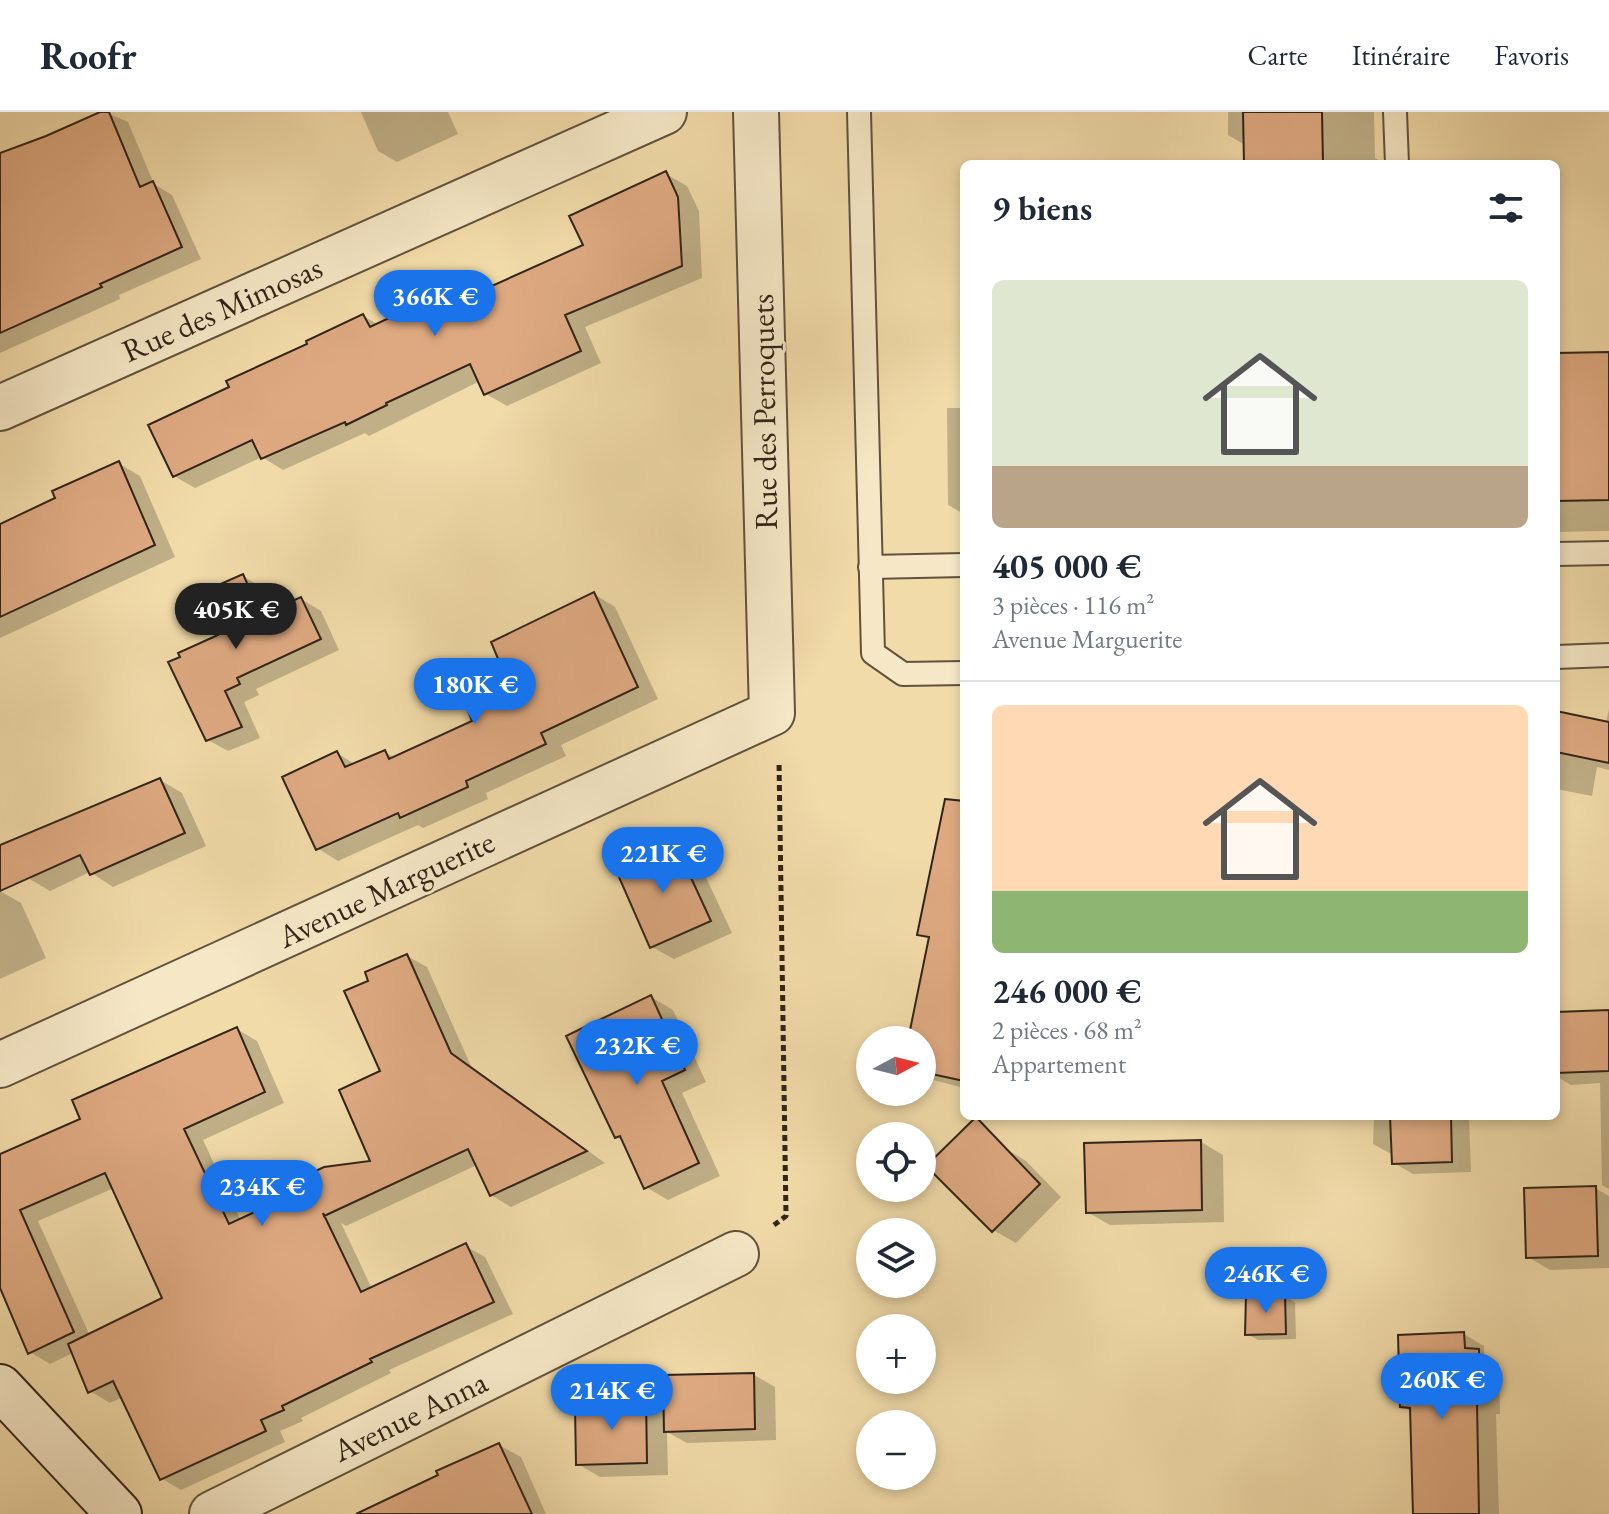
<!DOCTYPE html>
<html lang="fr">
<head>
<meta charset="utf-8">
<style>
	:root { --surface:#fff; --page:#f6f6f7; --text:#1f2937; --muted:#747a83; --line:#e0e1e3; --accent:#1a73e8 }
	body { margin:0; font-family:"EB Garamond",serif; background:var(--page); color:var(--text); height:100vh; display:flex; flex-direction:column; font-size:30px; white-space:nowrap }
	* { box-sizing:border-box; margin:0 }
	p { font-size:26px; color:var(--muted) }
	.icon { flex:none; width:44px; height:44px; fill:none; stroke:currentColor; stroke-width:2; stroke-linecap:round; stroke-linejoin:round }
	.map { position:relative; flex:1; overflow:hidden }
	.side { position:absolute; left:960px; top:48px; width:600px; height:960px; display:flex; flex-direction:column; background:var(--surface); border-radius:12px; box-shadow:0 4px 12px #0003 }
	.side>* { flex:none }
	.needle { width:52px; rotate:83deg }
	.controls { position:absolute; left:856px; top:914px; display:grid; gap:16px }
	.controls a { display:grid; place-items:center; width:80px; height:80px; border-radius:50%; background:var(--surface); box-shadow:0 4px 12px #0003; font-size:40px }
	.price { position:absolute; translate:-50% -68px; padding:0 18px; border-radius:28px; background:var(--accent); color:#fff; font-size:26px; line-height:52px; filter:drop-shadow(0 2px 4px #0008) }
	.price::after { content:''; position:absolute; left:50%; top:48px; width:24px; height:18px; margin-left:-12px; background:inherit; clip-path:polygon(0 0,100% 0,50% 100%) }
	.price.current { background:#222; color:#fff }
	ul { padding:0; list-style:none }
	li { display:grid; align-content:center; gap:16px; height:424px; padding:0 32px }
	li+li { border-top:2px solid var(--line) }
	li span { display:grid; place-items:center; height:248px; border-radius:12px; color:#555 }
	li>.icon { margin-inline-start:auto }
	span .icon { width:144px; height:144px; fill:#fffc; stroke-width:1 }
	li b { font-size:34px }
	h2 { display:flex; justify-content:space-between; align-items:center; height:96px; padding:0 32px; font-size:34px }
	header { display:flex; align-items:center; gap:48px; box-sizing:border-box; height:112px; padding:0 40px; background:var(--surface); border-bottom:2px solid var(--line) }
	header strong { font-size:38px }
	nav { display:flex; gap:44px; margin-inline-start:auto; font-size:28px }
	.map>svg:first-child { display:block }
	.shadow { fill:#0003; fill-rule:evenodd }
	.building { fill:#dea981; stroke:#312519; stroke-width:2 }
	.lines { fill:none; stroke-linecap:round; stroke-linejoin:round }
	.lane-casing { stroke:#61523d; stroke-width:26 }
	.street-casing { stroke:#61523d; stroke-width:48 }
	.secondary-casing { stroke:#312519; stroke-width:48 }
	.path { stroke:#312519; stroke-width:5; stroke-dasharray:6 4; stroke-linecap:butt }
	.lane { stroke:#f6e8c7; stroke-width:22 }
	.street { stroke:#f6e8c7; stroke-width:44 }
	.secondary { stroke:#f6e8c7; stroke-width:44 }
	.labels { text-anchor:middle; dominant-baseline:central; stroke-width:6; stroke-linejoin:round; paint-order:stroke }
	.street-label { font-size:32px; fill:#312519; stroke:#f6e8c7 }
</style>
</head>
<body>
<header>
<strong>Roofr</strong>
<nav><a>Carte</a><a>Itinéraire</a><a>Favoris</a></nav>
</header>
<div class="map">
<svg width="1609" height="1402" viewBox="0 0 1609 1402">
	<rect width="100%" height="100%" fill="#f1dba9"/>
	<filter id="stains"><feTurbulence type="fractalNoise" baseFrequency=".0025" numOctaves="4"/><feColorMatrix values="0 0 0 0 .2 0 0 0 0 .09 0 0 0 0 .02 0 0 0 .5 -.17"/></filter>
	<radialGradient id="worn" r=".72"><stop offset=".6" stop-color="#630" stop-opacity="0"/><stop offset="1" stop-color="#630" stop-opacity=".3"/></radialGradient>
	<path class="shadow" d="M105 0 128 10 154 72 172 83 201 147 119 183 120 187 0 241V48Z
		M361 0H448L458 22 397 50 378 39Z
		M1228 0H1374L1375 46 1386 52H1246L1245 33 1228 23Z
		M666 62 687 74 699 99 702 166 585 215 601 251 507 294 486 282 480 269 369 324 365 321 283 358 262 345 195 376 174 364 231 276 363 204 379 213 459 175 474 184 585 134Z
		M1609 242V419L1556 420V243Z
		M947 296H964V402L948 393Z
		M118 351 140 364 175 445 0 526V414L58 387Z
		M242 464 262 475 273 500 301 487 321 499 339 538 256 577 259 583 244 590 260 626 228 639 208 628 220 524Z
		M594 482 615 495 658 587 561 633 566 644 486 681 488 687 423 716 418 713 338 749 317 736 337 641 356 653 385 640 395 646 475 610 503 585Z
		M1609 597V658L1597 655 1592 684 1556 677V601L1606 611Z
		M160 668 182 681 206 734 113 775 90 760 50 779 28 766Z
		M964 691V976L922 965V928H910L931 828 920 822Z
		M674 732 696 744 732 821 674 847 652 835Z
		M0 779 21 791 46 846 0 867Z
		M407 844 427 855 471 954 605 1051 511 1095 491 1083 477 1053 346 1114 341 1111 372 1177 465 1134 485 1145 513 1202 389 1258 391 1261 301 1306 303 1309 280 1319 285 1330 181 1378 161 1366 123 1285 110 1291 90 1279 73 1241 50 1252 30 1240 0 1171V1045L83 1008 237 917 257 929 284 991 203 1028 241 1109 373 1051 383 960 371 870ZM114 1076 165 1187 90 1224 38 1109Z
		M651 885 673 898 706 970 682 981 720 1064 668 1088 646 1075 625 1030 616 1025Z
		M1609 900V1077L1602 1073 1600 971 1571 973 1556 964V902Z
		M1374 1004H1469L1471 1060 1413 1062 1394 1051 1393 1043 1373 1032Z
		M1201 1030 1223 1043 1224 1110 1110 1113 1087 1100Z
		M1003 1035 1026 1049 1061 1085 1016 1131 993 1118Z
		M1595 1076 1609 1084V1156L1550 1158 1528 1145Z
		M1284 1184 1295 1190 1296 1227 1258 1228 1247 1222Z
		M1464 1222 1484 1234V1242L1499 1251 1500 1302H1496L1499 1402H1415L1412 1300 1402 1294Z
		M754 1263 775 1275 776 1328 687 1331 667 1320 668 1363 600 1365 578 1352 603 1297 645 1287 665 1299Z
		M499 1333 521 1345 546 1402H361Z"/>
	<path class="building" d="M100 0H109L140 75 153 69 182 135 100 172 102 175 0 221V41L46 24Z
		M1243 0H1322L1323 52H1244Z
		M666 59 678 85 682 154 565 203 581 239 484 283 470 252 386 291 387 293 346 313 345 310 261 347 252 328 173 365 148 313 229 275 226 269 307 232 306 229 363 202 370 215 459 173 465 186 583 133 569 104Z
		M1609 240V388L1556 389V241Z
		M119 349 155 433 0 505V412L55 386 52 379Z
		M243 462 261 503 301 485 321 527 237 566 240 572 225 579 242 615 206 629 168 550 180 545 178 541 218 523 198 482Z
		M594 480 638 575 541 621 546 632 466 669 468 675 400 706 398 701 316 738 282 665 337 639 345 655 385 638 389 647 472 609 468 599 500 584 486 555 499 549 491 530Z
		M1556 599 1609 610V651L1556 640Z
		M160 666 185 721 90 763 80 743 0 779V733Z
		M945 687 964 689V969L922 960V928H908L929 825 917 823Z
		M674 729 711 809 650 836 615 756Z
		M407 842 451 941 587 1039 490 1084 468 1037 324 1104 323 1101 361 1180 466 1131 494 1190 370 1247 372 1250 282 1294 284 1298 261 1308 266 1319 160 1368 113 1269 88 1281 68 1232 162 1186 105 1061 20 1098 74 1220 28 1242 0 1176V1042L80 1007 72 988 237 915 265 980 184 1017 229 1112 308 1075 303 1065 324 1055 370 1049 339 978 380 959 344 879 368 869 365 860Z
		M651 883 685 958 662 969 699 1051 644 1077 620 1024 615 1026 566 924Z
		M1609 898V959L1556 961V900Z
		M1390 1004H1451L1452 1050 1392 1052Z
		M976 1005 1040 1072 992 1120 926 1054Z
		M1201 1028 1202 1098 1086 1101 1084 1031Z
		M1596 1074 1598 1144 1526 1146 1524 1076Z
		M1285 1182 1286 1222 1245 1223 1246 1183Z
		M1464 1220 1465 1236 1479 1237 1480 1291H1477L1479 1402H1413L1410 1296 1400 1295 1398 1223Z
		M754 1261 755 1317 664 1320 663 1263Z
		M646 1285 647 1351 576 1353 575 1295H601L600 1287Z
		M499 1331 532 1402H356L438 1363 436 1359Z"/>
	<g class="lines">
		<defs>
			<path id="lane" d="M859 0 873 541 903 562 964 561
				M1395 0 1397 52
				M1556 442 1609 441
				M870 455 964 453
				M1556 545 1609 543"/>
			<path id="street" d="M0 296 664 0
				M0 953 772 601 756 0
				M212 1402 736 1142"/>
			<path id="secondary" d="M0 1275 119 1402"/>
		</defs>
		<use href="#lane" class="lane-casing"/>
		<use href="#street" class="street-casing"/>
		<use href="#secondary" class="secondary-casing"/>
		<path class="path" d="M774 1113 786 1104 779 649"/>
		<use href="#lane" class="lane"/>
		<use href="#street" class="street"/>
		<use href="#secondary" class="secondary"/>
	</g>
	<g class="labels">
		<g class="street-label">
			<text transform="translate(222 197) rotate(-24)">Rue des Mimosas</text>
			<text transform="translate(764 300) rotate(-91)">Rue des Perroquets</text>
			<text transform="translate(386 777) rotate(-25)">Avenue Marguerite</text>
			<text transform="translate(410 1304) rotate(-26)">Avenue Anna</text>
		</g>
	</g>
	<rect width="100%" height="100%" filter="url(#stains)"/>
	<rect width="100%" height="100%" fill="url(#worn)"/>
</svg>
<div class="controls">
<a><svg class="needle" viewBox="-14 -14 28 28"><path d="M0-13l5 13h-10z" fill="#e53935"/><path d="M0 13l5-13h-10z" fill="#747a83"/></svg></a>
<a><svg class="icon" aria-label="locate" viewBox="0 0 24 24"><circle cx="12" cy="12" r="6"/><path d="M12 2v4M12 18v4M2 12h4M18 12h4"/></svg></a>
<a><svg class="icon" aria-label="layers" viewBox="0 0 24 24"><path d="M12 4l9 5-9 5-9-5zM3 14l9 5 9-5"/></svg></a>
<a>+</a>
<a>−</a>
</div>
<b class="price" style="left:435px;top:226px">366K €</b>
<b class="price current" style="left:236px;top:539px">405K €</b>
<b class="price" style="left:475px;top:614px">180K €</b>
<b class="price" style="left:663px;top:783px">221K €</b>
<b class="price" style="left:637px;top:975px">232K €</b>
<b class="price" style="left:262px;top:1116px">234K €</b>
<b class="price" style="left:1266px;top:1203px">246K €</b>
<b class="price" style="left:1442px;top:1309px">260K €</b>
<b class="price" style="left:612px;top:1320px">214K €</b>
<section class="side">
<h2>9 biens<svg class="icon" aria-label="filters" viewBox="0 0 24 24"><path d="M4 7h16M4 17h16"/><circle cx="9" cy="7" r="2"/><circle cx="15" cy="17" r="2"/></svg></h2>
<ul>
<li><span style="background:linear-gradient(#dfe7d0 75%,#b9a48a 0)"><svg class="icon" aria-label="home" viewBox="0 0 24 24"><path d="M3 11l9-7 9 7M6 9v11h12V9"/></svg></span><div><b>405 000 €</b><p>3 pièces · 116 m²</p><p>Avenue Marguerite</p></div></li>
<li><span style="background:linear-gradient(#ffd9b3 75%,#8fb573 0)"><svg class="icon" aria-label="home" viewBox="0 0 24 24"><path d="M3 11l9-7 9 7M6 9v11h12V9"/></svg></span><div><b>246 000 €</b><p>2 pièces · 68 m²</p><p>Appartement</p></div></li>
</ul>
</section>
</div>
</body>
</html>
